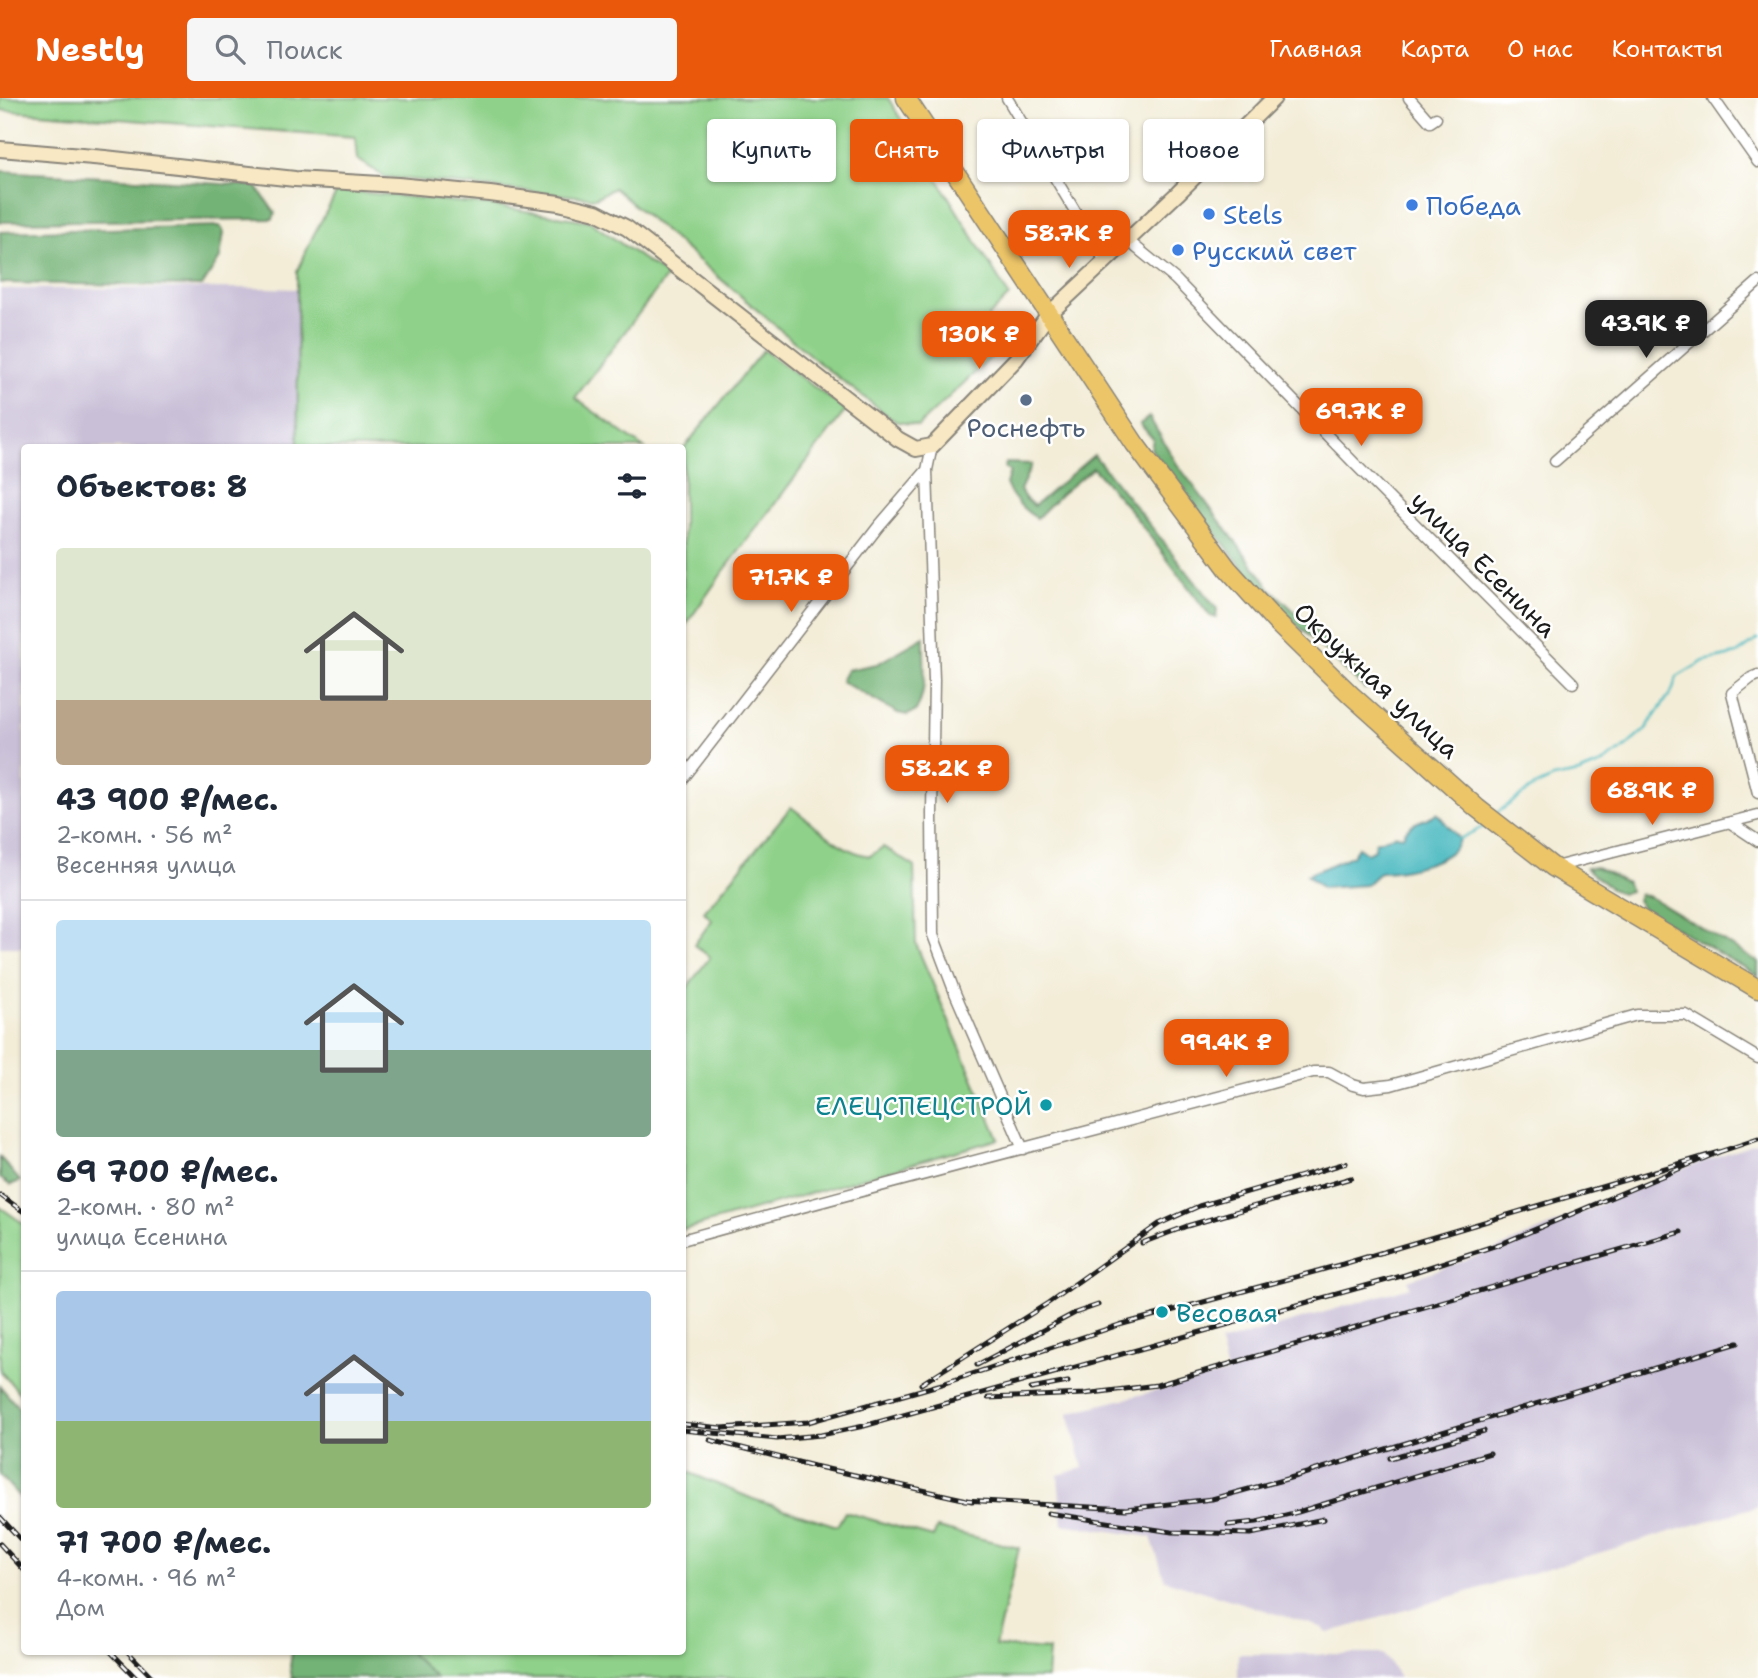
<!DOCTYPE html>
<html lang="ru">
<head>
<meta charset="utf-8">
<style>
	:root { --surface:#fff; --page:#f6f6f7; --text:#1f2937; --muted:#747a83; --line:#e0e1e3; --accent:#ea580c }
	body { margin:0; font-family:"Shantell Sans",sans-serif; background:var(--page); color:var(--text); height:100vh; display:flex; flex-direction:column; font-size:26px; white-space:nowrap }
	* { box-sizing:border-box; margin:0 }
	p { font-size:23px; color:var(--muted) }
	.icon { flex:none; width:38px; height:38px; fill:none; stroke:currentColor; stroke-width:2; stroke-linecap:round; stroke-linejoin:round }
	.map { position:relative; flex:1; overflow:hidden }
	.sheet { position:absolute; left:21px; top:346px; width:665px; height:1211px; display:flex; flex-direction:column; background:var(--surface); border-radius:7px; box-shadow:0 2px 5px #0004 }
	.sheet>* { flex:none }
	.guide { position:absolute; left:707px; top:21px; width:665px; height:63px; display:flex; gap:14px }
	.price { position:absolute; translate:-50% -60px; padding:0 16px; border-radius:14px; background:var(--accent); color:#fff; font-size:23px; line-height:46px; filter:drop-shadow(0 2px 4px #0008) }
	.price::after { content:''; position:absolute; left:50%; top:42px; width:21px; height:16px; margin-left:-10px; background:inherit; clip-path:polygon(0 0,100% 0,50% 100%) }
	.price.on { background:#222; color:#fff }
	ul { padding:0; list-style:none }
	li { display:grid; align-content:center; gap:14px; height:371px; padding:0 35px }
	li+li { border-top:2px solid var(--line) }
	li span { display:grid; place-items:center; height:217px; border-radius:7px; color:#555 }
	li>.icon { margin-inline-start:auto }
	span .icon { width:126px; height:126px; fill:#fffc; stroke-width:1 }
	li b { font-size:30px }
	h2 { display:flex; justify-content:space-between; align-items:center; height:84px; padding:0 35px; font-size:30px }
	.pill { padding:0 24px; border-radius:7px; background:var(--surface); box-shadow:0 2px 5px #0004; font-size:24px; line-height:63px }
	.pill.on { background:var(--accent); color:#fff }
	header { display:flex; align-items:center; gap:42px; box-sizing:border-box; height:98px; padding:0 35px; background:var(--accent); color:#fff }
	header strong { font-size:33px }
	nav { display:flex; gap:38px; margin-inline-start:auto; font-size:24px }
	.search { width:490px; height:63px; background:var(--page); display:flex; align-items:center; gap:18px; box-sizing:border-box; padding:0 24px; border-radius:7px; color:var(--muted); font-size:26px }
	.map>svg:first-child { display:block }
	.industrial { fill:#c9bfd7 }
	.green { fill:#8fd18a; stroke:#567653; stroke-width:2 }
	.forest { fill:#73b376; stroke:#486849; stroke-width:2 }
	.water { fill:#49b9c0; stroke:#326a6e; stroke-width:2 }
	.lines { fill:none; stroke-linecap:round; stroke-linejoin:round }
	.stream { stroke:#49b9c0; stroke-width:2.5 }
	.street-casing { stroke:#88847a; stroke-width:13 }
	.secondary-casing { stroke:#88847a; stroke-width:18 }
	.highway-casing { stroke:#88847a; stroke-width:21 }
	.street { stroke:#fff; stroke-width:10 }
	.secondary { stroke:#f8e8c3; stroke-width:14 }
	.highway { stroke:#edc569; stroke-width:18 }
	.rail-casing { stroke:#1c1c1c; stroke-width:5 }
	.rail { stroke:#fff; stroke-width:2.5; stroke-dasharray:8; stroke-linecap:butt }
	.shop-dot { fill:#3f7fe0; stroke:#fff; stroke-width:2.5 }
	.service-dot { fill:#5c6f8a; stroke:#fff; stroke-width:2.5 }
	.culture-dot { fill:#0f9aa8; stroke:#fff; stroke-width:2.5 }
	.labels { text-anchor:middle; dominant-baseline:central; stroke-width:5; stroke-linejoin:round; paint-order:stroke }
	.shop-label { font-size:26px; fill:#366cbe; stroke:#fff; text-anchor:start }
	.service-label { font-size:26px; fill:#4e5e75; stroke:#fff }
	.street-label { font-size:26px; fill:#1c1c1c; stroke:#fff }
	.culture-label { font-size:26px; fill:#0d838f; stroke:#fff; text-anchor:end }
</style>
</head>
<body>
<header>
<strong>Nestly</strong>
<div class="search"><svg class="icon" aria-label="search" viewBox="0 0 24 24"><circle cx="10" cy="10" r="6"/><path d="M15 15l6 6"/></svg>Поиск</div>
<nav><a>Главная</a><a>Карта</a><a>О нас</a><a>Контакты</a></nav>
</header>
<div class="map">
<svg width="1758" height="1580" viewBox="0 0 1758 1580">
	<rect width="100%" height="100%" fill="#fff"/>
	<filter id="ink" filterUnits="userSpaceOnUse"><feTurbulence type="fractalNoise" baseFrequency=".0143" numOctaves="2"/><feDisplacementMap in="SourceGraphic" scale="14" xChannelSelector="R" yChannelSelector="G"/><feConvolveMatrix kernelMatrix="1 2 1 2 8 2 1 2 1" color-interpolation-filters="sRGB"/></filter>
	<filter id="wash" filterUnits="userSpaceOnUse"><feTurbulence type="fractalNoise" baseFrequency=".00686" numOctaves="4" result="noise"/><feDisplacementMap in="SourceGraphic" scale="28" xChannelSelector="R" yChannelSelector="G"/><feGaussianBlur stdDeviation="1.57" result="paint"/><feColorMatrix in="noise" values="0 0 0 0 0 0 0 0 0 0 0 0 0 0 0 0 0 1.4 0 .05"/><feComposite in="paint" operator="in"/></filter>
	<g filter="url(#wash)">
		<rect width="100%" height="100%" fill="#f3edd8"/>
		<path class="industrial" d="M269 190 297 191 298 350H24V849H0V191Z
			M1758 1044V1408L1328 1535 1321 1529 1165 1482 1151 1439 1062 1426 1058 1377 1083 1370 1068 1315 1227 1275 1220 1245 1410 1189 1408 1182 1492 1153 1685 1070Z
			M1238 1556H1383L1400 1580H1238Z"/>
		<path class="green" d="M0 0H888L1009 198 988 219 996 255 918 328 895 323 818 264 614 90 595 100 385 79 357 61 355 39 0 12Z
			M338 92 488 107 589 123 667 178 575 300 644 350H298L297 174 313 138Z
			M763 252 846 312 720 478 683 531V351Z
			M791 709C815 726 840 754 870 758L883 749 914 768 916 846 999 1041 683 1132V895L710 859 694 847 712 822 704 814Z
			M0 1109 24 1126V1300L0 1273Z
			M683 1372 753 1401 837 1428 845 1414 933 1439 937 1430 1019 1450 995 1548 1049 1552 1047 1580H436L409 1554H682Z"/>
		<path class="forest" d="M0 73 256 88 275 115 273 121 0 124Z
			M220 128 224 134 220 160 202 188 0 185V134Z
			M1149 319 1177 366 1272 492 1372 587 1365 591 1258 490 1151 351 1153 341 1140 326Z
			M1094 357 1217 511 1216 520 1210 518 1130 412 1093 370 1061 396 1037 420C1025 414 1011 399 1006 386L1010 373 1005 370 1006 365 1032 366 1020 392 1025 400 1034 408Z
			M924 539C923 563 929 593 915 614L907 617 898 615 841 583 847 572 877 566Z
			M1596 769 1626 784 1630 793 1621 796 1606 787 1586 770Z
			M1639 796 1650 799 1758 864V878L1643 811 1637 802Z
			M0 1059 20 1083 10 1087 0 1080Z
			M0 1288 24 1316V1404L0 1377Z
			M292 1554H409L436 1580H292L290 1568Z"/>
		<path class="water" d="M1437 715 1459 741C1455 764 1401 774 1380 774L1366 787 1322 790 1307 777 1352 758 1358 749 1367 755 1374 751 1375 744 1396 737 1403 738C1409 723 1424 724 1437 715Z"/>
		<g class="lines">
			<path class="stream" d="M1498 714 1534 689 1553 680 1579 675 1599 667 1622 652 1645 632 1672 593 1677 579 1704 563 1737 556 1758 541
				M1459 741 1483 729"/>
		</g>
	</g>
	<g filter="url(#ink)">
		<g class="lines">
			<defs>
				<path id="street" d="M1007 0 1105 163
					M1409 0 1430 24 1436 20
					M1713 0 1758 64
					M1127 142 1175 181 1354 365 1573 585
					M932 348 927 372 934 582 932 716 933 837 955 895 1023 1051
					M1555 363 1758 184
					M1758 577 1751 580 1732 595 1758 695
					M682 682 878 429 927 372
					M1731 725 1758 743
					M1555 769 1758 717
					M682 1142C892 1083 1103 1030 1313 974H1329L1353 987 1364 990 1391 987 1637 917H1686L1758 960"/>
				<path id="secondary" d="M0 51 105 60 295 81 398 87 490 96 559 105 596 114 627 130 898 341 916 351 932 348 1016 261 1048 217 1177 96 1274 0"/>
				<path id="highway" d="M906 0 1135 346 1228 471 1276 524 1351 597 1477 710 1553 769 1758 891"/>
			</defs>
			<use href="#street" class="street-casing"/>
			<use href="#secondary" class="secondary-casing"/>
			<use href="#highway" class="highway-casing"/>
			<use href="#street" class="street"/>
			<use href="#secondary" class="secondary"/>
			<use href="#highway" class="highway"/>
			<defs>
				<path id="rail" d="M1719 1054 1758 1041
					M0 1097 24 1114
					M1142 1145 1187 1128 1351 1080
					M977 1267 1075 1215 1098 1207
					M921 1286 1048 1205 1159 1126 1199 1108 1346 1065
					M1031 1291 1068 1284
					M988 1300 1084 1296 1157 1287 1681 1134
					M682 1326 722 1330 808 1324 942 1286 1119 1227 1343 1166 1719 1054 1503 1145 1405 1177 864 1328 821 1337 777 1341 682 1332
					M710 1342 814 1368 972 1403
					M1390 1360 1484 1333
					M964 1402 1126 1411 1212 1401 1290 1380 1738 1245
					M1048 1415 1172 1434 1251 1436 1324 1421
					M0 1419 24 1445
					M1228 1427 1257 1424 1298 1414 1490 1355
					M0 1446 24 1472
					M111 1554 136 1580
					M128 1554 153 1580"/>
			</defs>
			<use href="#rail" class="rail-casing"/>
			<use href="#rail" class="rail"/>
		</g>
	</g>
	<g class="shop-dot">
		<circle cx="1412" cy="107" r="7"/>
		<circle cx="1209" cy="116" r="7"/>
		<circle cx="1178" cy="152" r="7"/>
	</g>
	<circle class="service-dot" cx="1026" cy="302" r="7"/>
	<g class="culture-dot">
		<circle cx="1046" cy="1007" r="7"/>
		<circle cx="1162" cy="1214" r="7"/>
	</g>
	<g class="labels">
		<g class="shop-label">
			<text x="1426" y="107">Победа</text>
			<text x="1223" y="116">Stels</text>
			<text x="1192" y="152">Русский свет</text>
		</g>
		<g class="service-label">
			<text x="1026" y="329">Роснефть</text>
		</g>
		<g class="street-label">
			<text transform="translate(1484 466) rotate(45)">улица Есенина</text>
			<text transform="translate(1377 582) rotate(43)">Окружная улица</text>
		</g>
		<g class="culture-label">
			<text x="1032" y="1007">ЕЛЕЦСПЕЦСТРОЙ</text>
			<text x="1176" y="1214" text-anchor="start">Весовая</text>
		</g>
	</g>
</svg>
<b class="price" style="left:1069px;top:172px">58.7K ₽</b>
<b class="price on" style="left:1646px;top:262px">43.9K ₽</b>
<b class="price" style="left:979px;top:273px">130K ₽</b>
<b class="price" style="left:1361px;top:350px">69.7K ₽</b>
<b class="price" style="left:791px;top:516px">71.7K ₽</b>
<b class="price" style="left:947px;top:707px">58.2K ₽</b>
<b class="price" style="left:1652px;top:729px">68.9K ₽</b>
<b class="price" style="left:1226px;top:981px">99.4K ₽</b>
<div class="guide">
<a class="pill">Купить</a>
<a class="pill on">Снять</a>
<a class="pill">Фильтры</a>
<a class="pill">Новое</a>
</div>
<section class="sheet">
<h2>Объектов: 8<svg class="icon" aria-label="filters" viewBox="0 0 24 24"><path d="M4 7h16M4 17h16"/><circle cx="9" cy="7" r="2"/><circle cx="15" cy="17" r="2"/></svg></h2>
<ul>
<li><span style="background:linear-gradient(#dfe7d0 70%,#b9a48a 0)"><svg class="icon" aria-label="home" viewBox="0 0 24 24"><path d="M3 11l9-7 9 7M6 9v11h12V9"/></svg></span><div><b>43 900 ₽/мес.</b><p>2-комн. · 56 m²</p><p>Весенняя улица</p></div></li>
<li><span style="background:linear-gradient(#bfe0f5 60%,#7fa58c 0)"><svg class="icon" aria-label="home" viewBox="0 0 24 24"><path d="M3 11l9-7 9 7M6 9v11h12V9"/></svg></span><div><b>69 700 ₽/мес.</b><p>2-комн. · 80 m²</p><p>улица Есенина</p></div></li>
<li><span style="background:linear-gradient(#a9c7e8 60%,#8fb573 0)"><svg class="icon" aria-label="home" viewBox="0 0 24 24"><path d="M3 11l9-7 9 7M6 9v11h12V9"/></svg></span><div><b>71 700 ₽/мес.</b><p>4-комн. · 96 m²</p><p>Дом</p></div></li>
</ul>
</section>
</div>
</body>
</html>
